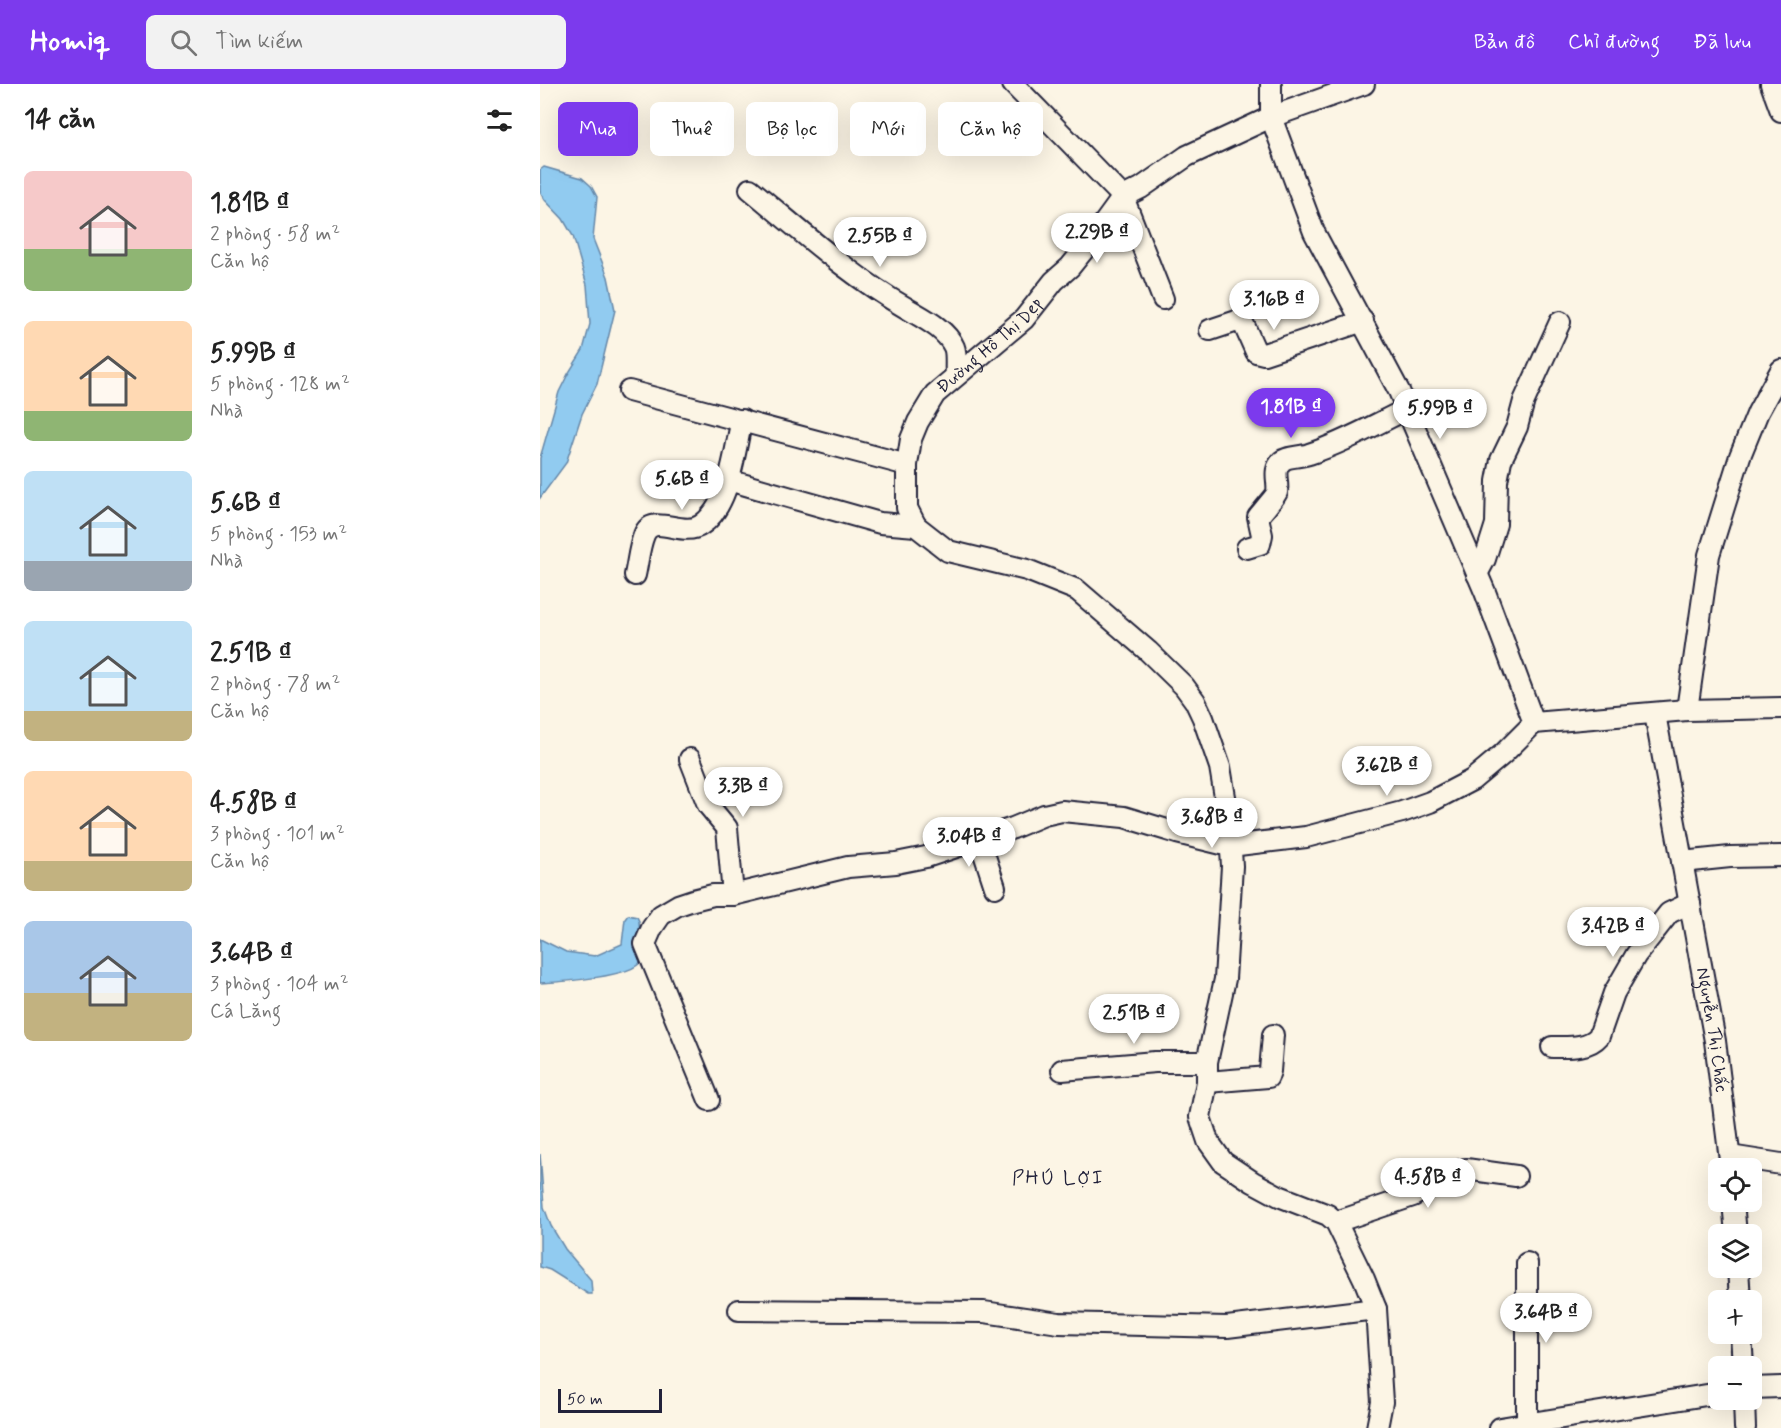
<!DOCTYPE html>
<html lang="vi">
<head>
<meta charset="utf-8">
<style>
	:root { --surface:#fff; --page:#f2f2f2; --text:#222; --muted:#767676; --accent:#7c3aed }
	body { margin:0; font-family:Mynerve,sans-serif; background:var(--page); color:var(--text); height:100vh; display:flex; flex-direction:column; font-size:22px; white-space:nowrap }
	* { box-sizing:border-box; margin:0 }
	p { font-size:20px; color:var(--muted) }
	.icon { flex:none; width:33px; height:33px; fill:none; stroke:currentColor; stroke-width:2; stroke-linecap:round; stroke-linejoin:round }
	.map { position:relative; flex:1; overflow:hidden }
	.drawer { display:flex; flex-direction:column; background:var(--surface); width:540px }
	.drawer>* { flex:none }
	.banner { position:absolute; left:18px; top:18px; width:570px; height:54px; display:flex; gap:12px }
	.buttons { position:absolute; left:1168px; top:1074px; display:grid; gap:12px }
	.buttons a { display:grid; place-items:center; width:54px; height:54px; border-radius:9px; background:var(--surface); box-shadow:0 6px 24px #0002; font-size:30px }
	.scale { position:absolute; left:18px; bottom:15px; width:104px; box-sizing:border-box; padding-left:6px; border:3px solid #22223b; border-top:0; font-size:16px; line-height:21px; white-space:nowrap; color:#22223b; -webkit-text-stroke:4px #fcf5e5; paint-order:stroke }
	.price { position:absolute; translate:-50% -51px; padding:0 14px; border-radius:21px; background:#fff; color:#222; font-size:20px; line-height:39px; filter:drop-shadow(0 2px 3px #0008) }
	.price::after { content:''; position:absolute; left:50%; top:36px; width:18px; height:14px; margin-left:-9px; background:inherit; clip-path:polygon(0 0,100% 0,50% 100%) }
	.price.current { background:var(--accent); color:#fff }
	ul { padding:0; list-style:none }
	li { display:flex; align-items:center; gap:18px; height:150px; padding:0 24px }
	li span { display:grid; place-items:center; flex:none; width:168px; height:120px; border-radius:9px; color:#555 }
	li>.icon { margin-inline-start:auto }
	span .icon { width:72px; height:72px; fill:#fffc; stroke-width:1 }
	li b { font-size:26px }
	h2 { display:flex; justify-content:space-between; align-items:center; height:72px; padding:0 24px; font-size:26px }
	.chip { padding:0 21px; border-radius:9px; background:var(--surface); box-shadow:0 6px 24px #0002; font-size:21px; line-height:54px }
	.chip.current { background:var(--accent); color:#fff }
	header { display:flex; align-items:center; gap:36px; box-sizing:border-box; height:84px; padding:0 30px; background:var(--accent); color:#fff }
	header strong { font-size:28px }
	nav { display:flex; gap:33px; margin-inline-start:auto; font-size:21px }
	.search { width:420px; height:54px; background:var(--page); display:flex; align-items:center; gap:15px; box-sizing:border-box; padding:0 21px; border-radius:9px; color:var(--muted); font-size:22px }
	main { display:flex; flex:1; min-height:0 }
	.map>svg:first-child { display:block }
	.water { fill:#91cbf0; stroke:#6587a8; stroke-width:1.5 }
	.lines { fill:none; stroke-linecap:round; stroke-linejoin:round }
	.minor-casing { stroke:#22223b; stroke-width:24 }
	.minor { stroke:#fcf5e5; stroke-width:20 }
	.labels { text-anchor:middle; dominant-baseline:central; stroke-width:6; stroke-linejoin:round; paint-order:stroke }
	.street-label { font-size:18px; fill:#22223b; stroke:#fcf5e5 }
	.neighbourhood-label { font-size:20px; letter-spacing:1.5px; fill:#22223b; stroke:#fcf5e5 }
</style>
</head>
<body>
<header>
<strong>Homiq</strong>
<div class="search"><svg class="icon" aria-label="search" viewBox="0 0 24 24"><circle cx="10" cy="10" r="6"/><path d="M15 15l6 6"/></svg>Tìm kiếm</div>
<nav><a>Bản đồ</a><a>Chỉ đường</a><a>Đã lưu</a></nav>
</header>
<main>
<section class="drawer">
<h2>14 căn<svg class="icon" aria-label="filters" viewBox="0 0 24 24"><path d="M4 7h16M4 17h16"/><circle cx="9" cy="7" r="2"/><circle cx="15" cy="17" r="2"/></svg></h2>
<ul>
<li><span style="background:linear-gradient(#f6c9c9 65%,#8fb573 0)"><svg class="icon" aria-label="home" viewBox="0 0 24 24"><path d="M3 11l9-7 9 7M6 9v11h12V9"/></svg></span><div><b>1.81B ₫</b><p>2 phòng · 58 m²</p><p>Căn hộ</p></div></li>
<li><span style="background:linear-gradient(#ffd9b3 75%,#8fb573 0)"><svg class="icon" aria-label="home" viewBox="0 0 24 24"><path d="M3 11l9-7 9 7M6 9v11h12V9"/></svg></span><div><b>5.99B ₫</b><p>5 phòng · 128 m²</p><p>Nhà</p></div></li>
<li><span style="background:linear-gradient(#bfe0f5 75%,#9aa5b1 0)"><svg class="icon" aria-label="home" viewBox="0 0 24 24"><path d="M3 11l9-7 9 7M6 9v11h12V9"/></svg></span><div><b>5.6B ₫</b><p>5 phòng · 153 m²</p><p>Nhà</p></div></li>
<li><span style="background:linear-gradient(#bfe0f5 75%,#c2b280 0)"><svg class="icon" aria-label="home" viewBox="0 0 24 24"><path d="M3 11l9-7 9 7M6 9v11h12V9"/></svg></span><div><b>2.51B ₫</b><p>2 phòng · 78 m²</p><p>Căn hộ</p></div></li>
<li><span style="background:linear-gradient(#ffd9b3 75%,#c2b280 0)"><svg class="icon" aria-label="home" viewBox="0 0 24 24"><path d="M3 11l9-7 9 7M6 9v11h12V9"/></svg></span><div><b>4.58B ₫</b><p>3 phòng · 101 m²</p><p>Căn hộ</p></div></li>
<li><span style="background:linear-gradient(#a9c7e8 60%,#c2b280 0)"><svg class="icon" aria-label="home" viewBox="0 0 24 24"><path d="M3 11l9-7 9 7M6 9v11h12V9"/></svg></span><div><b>3.64B ₫</b><p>3 phòng · 104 m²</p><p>Cá Lăng</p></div></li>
</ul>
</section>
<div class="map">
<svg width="1241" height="1344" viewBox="0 0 1241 1344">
	<rect width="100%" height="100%" fill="#fcf5e5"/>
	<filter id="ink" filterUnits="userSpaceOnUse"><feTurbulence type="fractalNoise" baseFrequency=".0167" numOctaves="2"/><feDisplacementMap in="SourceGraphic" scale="12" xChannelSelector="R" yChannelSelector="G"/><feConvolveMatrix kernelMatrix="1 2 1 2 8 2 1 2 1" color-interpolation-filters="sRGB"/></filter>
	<g filter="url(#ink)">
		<path class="water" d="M4 83 42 94 51 102 57 113 53 155 68 193 75 226 57 300 42 330 26 379 0 414V374L19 308 28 290 43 266 50 240 47 201 33 152 23 135 5 116 0 107V86Z
			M88 831 97 833 99 837 101 877C94 893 19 898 0 899V855L26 868 55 872 82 860 85 835Z
			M0 1070 4 1123 11 1142 25 1165 51 1196 52 1210H48L10 1186 0 1183Z"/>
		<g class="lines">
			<defs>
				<g id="minor">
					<path d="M473 0 583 113 623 215"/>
					<path d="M731 0V33L774 148 859 307 945 508 994 639 1147 626 1241 624"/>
					<path d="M1231 0 1241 27"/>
					<path d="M210 105C261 147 310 192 368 225 383 234 406 245 414 263 417 270 415 283 416 291"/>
					<path d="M670 246 697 237 704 241 716 268 724 270 823 237"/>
					<path d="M89 307 367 381"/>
					<path d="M188 396 340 439 376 442 408 467 487 486 537 506 608 567 644 602 655 617 663 634 680 683 689 737 692 782 685 895 667 978V998L660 1033 668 1057 683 1078 713 1098 739 1112 788 1131 796 1138 824 1195 836 1225 842 1318 837 1344"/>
					<path id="s1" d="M376 442 367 424V381L371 355 378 338 395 310 484 235 514 197 530 183 551 157 583 113 601 104 647 72 731 33 824 0"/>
					<path d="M707 464 720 460 722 451 718 433C721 429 736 412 737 408 739 397 732 387 742 377 748 372 761 373 769 370 803 359 834 341 867 325"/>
					<path d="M937 490 945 475 956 440 957 397 961 376 977 343 984 317 1020 238"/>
					<path d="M95 491C98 478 99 463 104 451 112 428 143 454 161 441 190 422 194 368 202 336"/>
					<path d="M1147 626 1169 471 1200 372 1218 328 1241 286"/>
					<path id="s2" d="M1115 630 1175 957 1191 1084"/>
					<path d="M150 675 168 721 187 744 193 811"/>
					<path d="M439 754 455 803"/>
					<path d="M1142 778 1190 773 1241 772"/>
					<path d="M1012 963C1027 963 1048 965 1059 952L1074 909 1096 871 1129 829 1150 819"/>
					<path d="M522 986 615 978H667"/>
					<path d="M667 998 728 993 730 987 733 951"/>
					<path d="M169 1016 105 860 112 844 121 831 138 821 153 816 173 811H193L308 783 356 779 386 773 473 744 504 731 522 727 584 733 637 749 690 762 766 753 862 728 890 718 932 696 963 670 994 639"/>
					<path d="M1190 1072 1241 1080"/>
					<path d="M1193 1118 1196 1150"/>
					<path d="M796 1138 873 1112 913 1088 926 1085 976 1092"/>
					<path d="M987 1179V1340"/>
					<path d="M1198 1184 1200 1216"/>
					<path d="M199 1226 444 1228 519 1239 687 1243 836 1225"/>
					<path d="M1201 1250 1203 1282"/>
					<path d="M1212 1304 1241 1303"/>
					<path d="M1204 1316 1205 1344"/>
					<path d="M960 1344 1179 1309"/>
				</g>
			</defs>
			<use href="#minor" class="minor-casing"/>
			<use href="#minor" class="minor"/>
		</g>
	</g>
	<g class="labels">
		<g class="street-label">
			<text stroke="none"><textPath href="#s1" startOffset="214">Đường Hồ Thị Dẹp</textPath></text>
			<text stroke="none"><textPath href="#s2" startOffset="321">Nguyễn Thị Chấc</textPath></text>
		</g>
		<g class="neighbourhood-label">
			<text x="518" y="1094">PHÚ LỢI</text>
		</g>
	</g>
</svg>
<div class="buttons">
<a><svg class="icon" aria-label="locate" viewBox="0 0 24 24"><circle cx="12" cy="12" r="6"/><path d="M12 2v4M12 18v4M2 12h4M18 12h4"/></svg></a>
<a><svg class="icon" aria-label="layers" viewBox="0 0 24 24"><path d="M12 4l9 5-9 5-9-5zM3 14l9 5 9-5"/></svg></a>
<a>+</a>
<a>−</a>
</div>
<div class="scale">50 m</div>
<b class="price" style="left:557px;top:180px">2.29B ₫</b>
<b class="price" style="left:340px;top:184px">2.55B ₫</b>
<b class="price" style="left:734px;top:247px">3.16B ₫</b>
<b class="price current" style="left:751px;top:355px">1.81B ₫</b>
<b class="price" style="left:900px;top:356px">5.99B ₫</b>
<b class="price" style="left:142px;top:427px">5.6B ₫</b>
<b class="price" style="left:847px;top:713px">3.62B ₫</b>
<b class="price" style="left:203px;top:734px">3.3B ₫</b>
<b class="price" style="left:672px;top:765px">3.68B ₫</b>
<b class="price" style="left:429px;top:784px">3.04B ₫</b>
<b class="price" style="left:1073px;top:874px">3.42B ₫</b>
<b class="price" style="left:594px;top:961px">2.51B ₫</b>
<b class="price" style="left:888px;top:1125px">4.58B ₫</b>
<b class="price" style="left:1006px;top:1260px">3.64B ₫</b>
<div class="banner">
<a class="chip current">Mua</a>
<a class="chip">Thuê</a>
<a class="chip">Bộ lọc</a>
<a class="chip">Mới</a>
<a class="chip">Căn hộ</a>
</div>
</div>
</main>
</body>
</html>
